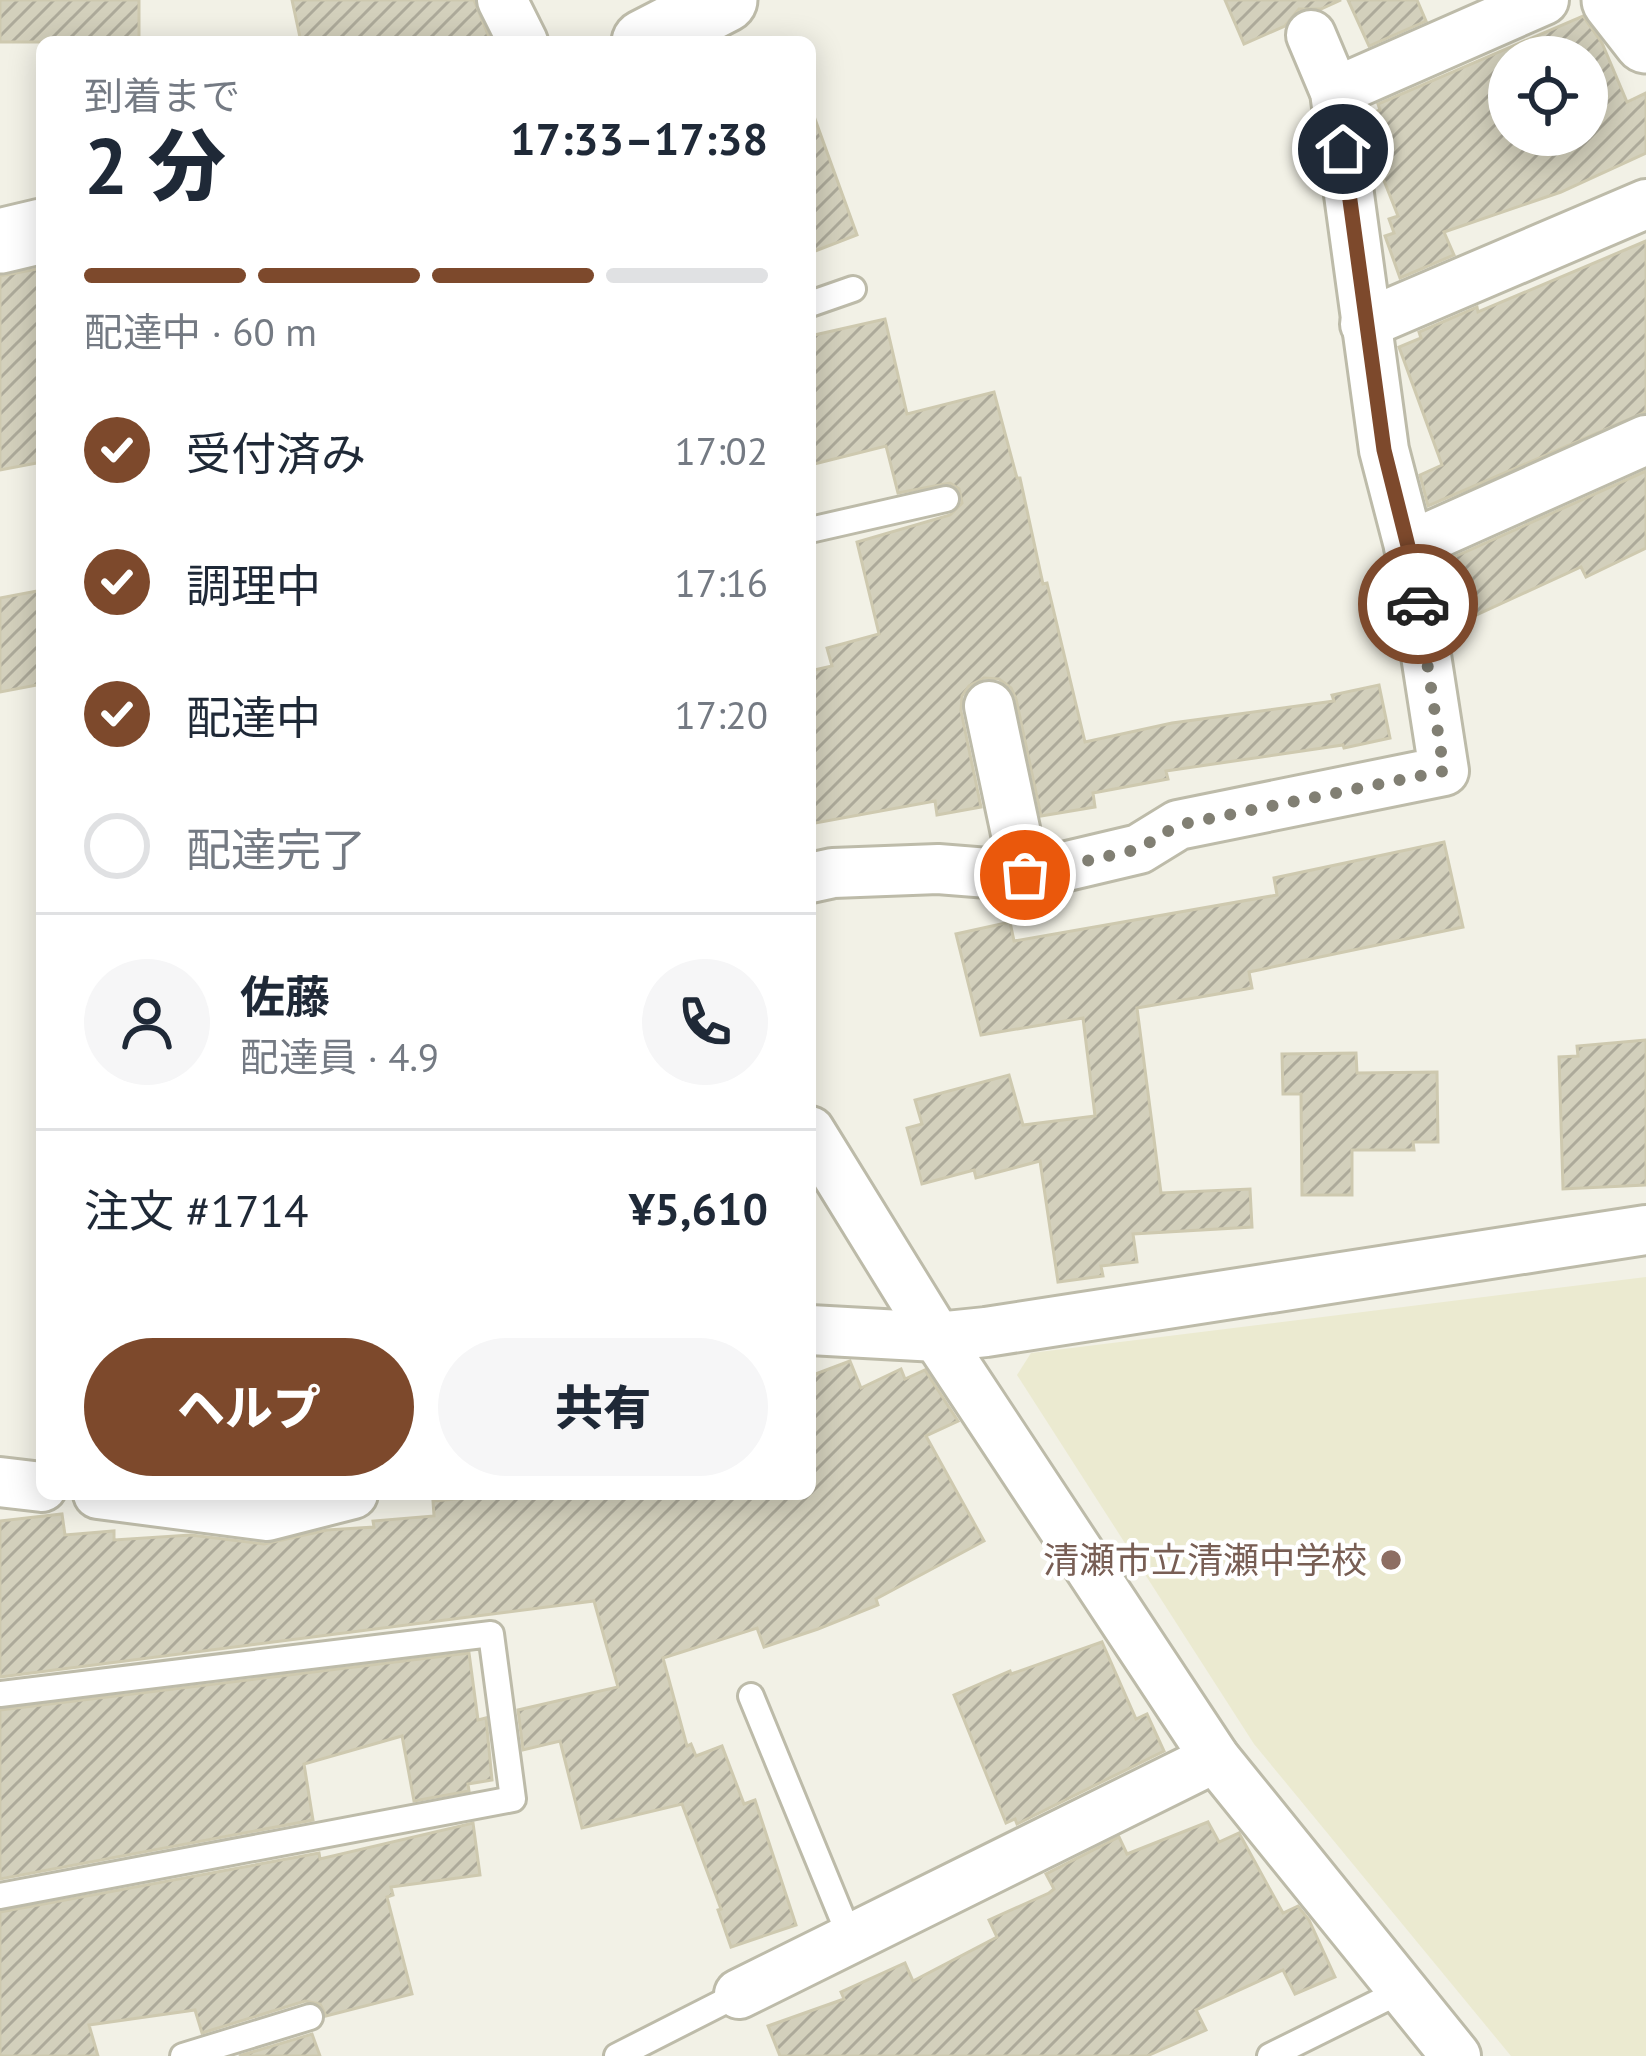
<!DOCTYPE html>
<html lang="ja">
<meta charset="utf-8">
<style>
:root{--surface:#fff;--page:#f6f6f7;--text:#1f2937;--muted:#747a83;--line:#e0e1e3;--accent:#7d492c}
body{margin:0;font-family:"PT Sans","Noto Sans JP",sans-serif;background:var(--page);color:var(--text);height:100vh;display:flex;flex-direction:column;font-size:45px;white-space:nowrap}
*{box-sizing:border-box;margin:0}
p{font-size:39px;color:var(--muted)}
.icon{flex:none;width:66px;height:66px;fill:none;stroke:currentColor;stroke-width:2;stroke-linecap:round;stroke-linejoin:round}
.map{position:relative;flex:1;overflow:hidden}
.panel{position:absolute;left:36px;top:36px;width:780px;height:1464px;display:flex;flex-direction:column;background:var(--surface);border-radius:18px;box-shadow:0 6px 30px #0003}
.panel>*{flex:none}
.buttons{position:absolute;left:1488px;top:36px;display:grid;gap:24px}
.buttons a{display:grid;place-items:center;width:120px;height:120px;border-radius:50%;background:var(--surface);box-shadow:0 6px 30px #0003;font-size:60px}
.pin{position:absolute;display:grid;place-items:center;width:102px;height:102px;color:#fff;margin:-51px;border:6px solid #fff;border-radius:50%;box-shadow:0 3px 12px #0007}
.courier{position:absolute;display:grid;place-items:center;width:120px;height:120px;margin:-60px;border:9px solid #7d492c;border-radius:50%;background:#fff;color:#222;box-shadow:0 3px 15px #0007}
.summary em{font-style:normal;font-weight:800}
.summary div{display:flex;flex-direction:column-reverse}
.summary{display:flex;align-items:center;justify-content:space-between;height:204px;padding:0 48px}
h1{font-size:78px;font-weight:800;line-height:90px}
.bar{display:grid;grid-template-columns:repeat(4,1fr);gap:18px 12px;align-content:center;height:144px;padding:0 48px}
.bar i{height:15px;border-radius:9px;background:var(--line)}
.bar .active{background:var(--accent)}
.bar p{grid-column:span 4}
.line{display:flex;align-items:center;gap:30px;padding:0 48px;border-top:3px solid var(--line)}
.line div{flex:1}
.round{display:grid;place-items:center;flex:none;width:126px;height:126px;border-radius:63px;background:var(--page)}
ol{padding:0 48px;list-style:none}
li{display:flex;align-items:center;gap:36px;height:132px}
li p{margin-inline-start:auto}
li .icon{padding:12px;border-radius:50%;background:var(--accent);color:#fff;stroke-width:4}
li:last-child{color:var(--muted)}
li i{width:66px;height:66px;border:6px solid var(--line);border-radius:50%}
.button{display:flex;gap:24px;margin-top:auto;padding:24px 48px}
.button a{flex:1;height:138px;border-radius:72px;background:var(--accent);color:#fff;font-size:48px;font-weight:800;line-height:138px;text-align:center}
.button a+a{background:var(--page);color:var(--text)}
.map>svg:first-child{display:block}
.education{fill:#ebead0}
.building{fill:url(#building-hatch);stroke:#cec9af;stroke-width:3;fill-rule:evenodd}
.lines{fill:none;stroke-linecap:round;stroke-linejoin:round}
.service-casing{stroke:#bdbba9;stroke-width:30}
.minor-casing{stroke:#bdbba9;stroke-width:54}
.tertiary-casing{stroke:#bdbba9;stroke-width:69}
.service{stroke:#fff;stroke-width:24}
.minor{stroke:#fff;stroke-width:48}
.tertiary{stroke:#fff;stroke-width:63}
.done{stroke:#817f73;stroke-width:12;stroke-dasharray:0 21.6}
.route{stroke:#7d492c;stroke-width:15}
.education-dot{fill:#8d6e63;stroke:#fff;stroke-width:4.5}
.labels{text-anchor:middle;stroke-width:9;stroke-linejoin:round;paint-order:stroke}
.education-label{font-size:36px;fill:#785e54;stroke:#fff;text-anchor:end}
</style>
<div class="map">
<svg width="1646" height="2056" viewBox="0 0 1646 2056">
<defs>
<pattern id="building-hatch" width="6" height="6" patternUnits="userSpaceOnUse" patternTransform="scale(3)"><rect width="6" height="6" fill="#d3d0bc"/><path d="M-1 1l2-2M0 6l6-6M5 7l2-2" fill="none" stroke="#adaa9a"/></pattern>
</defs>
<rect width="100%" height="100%" fill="#f2f1e6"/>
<polygon class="education" points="1646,1277 1646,2056 1511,2056 1254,1744 1017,1375 1031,1353"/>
<g class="building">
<rect x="0" y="0" width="139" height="42"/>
<polygon points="292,0 474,0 491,42 301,42"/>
<polygon points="1225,0 1341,0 1321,9 1299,9 1285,26 1244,44"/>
<polygon points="1348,0 1417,0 1426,21 1369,46"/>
<path d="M1583,16L1602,43L1627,102L1646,93V153L1561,192L1444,232L1454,255L1400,278L1385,236L1394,233L1389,219L1398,216L1371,148L1370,139L1376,137L1367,115L1380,110L1378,104ZM1509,57H1587V135H1509Z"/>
<polygon points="815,119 857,235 810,253 810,120"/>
<polygon points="1646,241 1646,412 1428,506 1420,475 1442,465 1399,347 1421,338 1419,332 1477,307 1478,312"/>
<polygon points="42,268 42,462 0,470 0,276"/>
<polygon points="885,319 907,414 994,392 1017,478 1020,478 1043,584 1047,583 1085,742 1172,723 1334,701 1332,695 1379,685 1390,738 1344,748 1343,745 1166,771 1168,779 1093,793 1095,807 1041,816 1016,699 1011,688 999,679 984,678 969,686 962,696 961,711 981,807 937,815 935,801 810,824 810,671 832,666 827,648 879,634 857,542 950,515 962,503 959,489 950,483 898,493 886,446 810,465 810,336"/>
<polygon points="1646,471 1646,548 1586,577 1581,567 1461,622 1443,579 1442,573 1447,571 1443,562"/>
<polygon points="42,590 42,684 0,692 0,598"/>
<polygon points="1444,842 1463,927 1249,972 1252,988 1137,1008 1161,1193 1250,1189 1252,1227 1133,1234 1137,1262 1101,1266 1103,1276 1058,1282 1040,1161 976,1178 974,1170 922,1184 907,1128 922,1124 915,1100 1009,1075 1023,1125 1095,1116 1083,1018 981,1035 956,934 1010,922 1014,941 1277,895 1274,878"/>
<polygon points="1646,1040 1646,1185 1563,1189 1559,1057 1578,1056 1577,1046"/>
<polygon points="1356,1053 1357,1073 1437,1072 1438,1142 1413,1142 1414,1150 1352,1150 1352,1195 1302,1195 1301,1094 1283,1094 1282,1054"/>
<polygon points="850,1361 861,1388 901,1369 905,1379 925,1370 958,1421 926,1436 984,1541 876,1599 878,1605 818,1629 764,1647 757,1628 663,1658 687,1746 691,1744 696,1756 722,1746 744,1804 755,1800 796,1925 731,1947 718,1910 721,1909 682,1804 582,1828 560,1741 523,1750 518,1710 618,1687 594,1601 0,1677 0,1521 62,1514 65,1535 114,1531 114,1540 191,1535 264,1544 327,1530 374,1527 373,1521 434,1516 433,1501 513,1494 810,1494 810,1376"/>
<polygon points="1102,1642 1136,1719 1147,1714 1164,1751 1017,1824 1015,1819 1006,1823 954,1695 1010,1671 1011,1674"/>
<polygon points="469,1653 478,1720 486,1718 492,1780 468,1784 469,1791 414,1801 402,1736 304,1764 313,1820 0,1879 0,1710"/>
<polygon points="1208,1822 1219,1842 1239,1833 1283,1913 1298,1906 1309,1920 1335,1977 1295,1994 1283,1970 1196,2010 1206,2030 1147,2056 780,2056 768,2026 844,1999 841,1992 905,1963 913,1981 997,1937 989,1920 1049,1893 1054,1889 1046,1874 1119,1837 1127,1854"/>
<polygon points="473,1823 480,1875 391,1887 393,1895 387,1897 412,1994 326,2016 320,2004 305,2001 202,2033 195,2010 89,2025 98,2056 0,2056 0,1912 319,1853 320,1859"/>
<polygon points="312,2034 320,2056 239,2056"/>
</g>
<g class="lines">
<defs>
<g id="service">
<polyline points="810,304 853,289"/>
<polyline points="810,530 946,499"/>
<polyline points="0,1694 491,1634 513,1799 0,1896"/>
<polyline points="751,1696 850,1937"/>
<polyline points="183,2056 310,2017"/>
<polyline points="617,2056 739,1994"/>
<polyline points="1270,2056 1401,1991"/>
</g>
<g id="minor">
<polyline points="502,0 523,42"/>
<polyline points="1335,92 1544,0"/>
<polyline points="1365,324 1646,204"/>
<polyline points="1409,546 1646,440"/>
<polyline points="989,706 1025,876"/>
<polyline points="810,878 833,873 938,869 1025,876 1139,849 1178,825 1444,771 1409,546 1384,450 1335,92 1311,35"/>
<polyline points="810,1131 937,1337 1215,1758 1456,2056"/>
<polyline points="810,1330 937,1337 986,1332 1646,1230"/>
<polyline points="0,1482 42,1487"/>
<polyline points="98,1494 267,1516 353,1494"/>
<polyline points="739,1994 1215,1758"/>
</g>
<g id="tertiary">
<polyline points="1614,0 1646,41"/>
<polyline points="644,42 725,0"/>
<polyline points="0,241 42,231"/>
</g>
</defs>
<use href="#service" class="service-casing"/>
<use href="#minor" class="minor-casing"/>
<use href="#tertiary" class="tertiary-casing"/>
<use href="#service" class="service"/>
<use href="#minor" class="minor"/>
<use href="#tertiary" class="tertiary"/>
</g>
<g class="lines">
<polyline class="done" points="1025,875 1139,849 1178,825 1444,771 1418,604"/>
<polyline class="route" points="1343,149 1384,450 1408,546 1418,604"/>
</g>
<circle class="education-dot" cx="1391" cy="1560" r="12"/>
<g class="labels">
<g class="education-label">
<text x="1367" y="1573">清瀬市立清瀬中学校</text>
</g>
</g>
</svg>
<div class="buttons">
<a><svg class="icon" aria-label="locate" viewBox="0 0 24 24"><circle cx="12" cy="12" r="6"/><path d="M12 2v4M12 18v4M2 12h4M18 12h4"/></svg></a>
</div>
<div class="pin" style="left:1025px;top:875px;background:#ea580c"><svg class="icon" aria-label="bag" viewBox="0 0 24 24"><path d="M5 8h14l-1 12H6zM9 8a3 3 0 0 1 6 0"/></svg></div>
<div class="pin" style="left:1343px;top:149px;background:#1f2937"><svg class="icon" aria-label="home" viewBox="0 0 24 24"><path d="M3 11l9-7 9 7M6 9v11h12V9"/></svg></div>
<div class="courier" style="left:1418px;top:604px"><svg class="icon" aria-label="car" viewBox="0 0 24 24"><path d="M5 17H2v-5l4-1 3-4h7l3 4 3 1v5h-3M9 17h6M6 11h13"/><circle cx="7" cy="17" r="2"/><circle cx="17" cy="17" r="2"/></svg></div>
<section class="panel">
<div class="summary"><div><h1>2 分</h1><p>到着まで</p></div><em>17:33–17:38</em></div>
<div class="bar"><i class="active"></i><i class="active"></i><i class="active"></i><i></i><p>配達中 · 60 m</p></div>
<ol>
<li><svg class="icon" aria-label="check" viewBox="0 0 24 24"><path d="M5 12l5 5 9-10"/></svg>受付済み<p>17:02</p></li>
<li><svg class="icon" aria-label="check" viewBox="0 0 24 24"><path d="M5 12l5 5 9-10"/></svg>調理中<p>17:16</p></li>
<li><svg class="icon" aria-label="check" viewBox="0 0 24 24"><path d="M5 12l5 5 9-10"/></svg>配達中<p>17:20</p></li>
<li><i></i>配達完了</li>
</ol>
<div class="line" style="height:216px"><a class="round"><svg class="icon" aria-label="person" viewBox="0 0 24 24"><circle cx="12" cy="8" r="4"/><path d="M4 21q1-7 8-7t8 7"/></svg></a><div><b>佐藤</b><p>配達員 · 4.9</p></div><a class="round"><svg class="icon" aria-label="phone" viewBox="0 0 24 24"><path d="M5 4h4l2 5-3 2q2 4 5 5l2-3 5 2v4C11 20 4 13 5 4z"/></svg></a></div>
<div class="line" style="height:156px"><div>注文 #1714</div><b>¥5,610</b></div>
<div class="button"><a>ヘルプ</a><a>共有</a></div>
</section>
</div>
